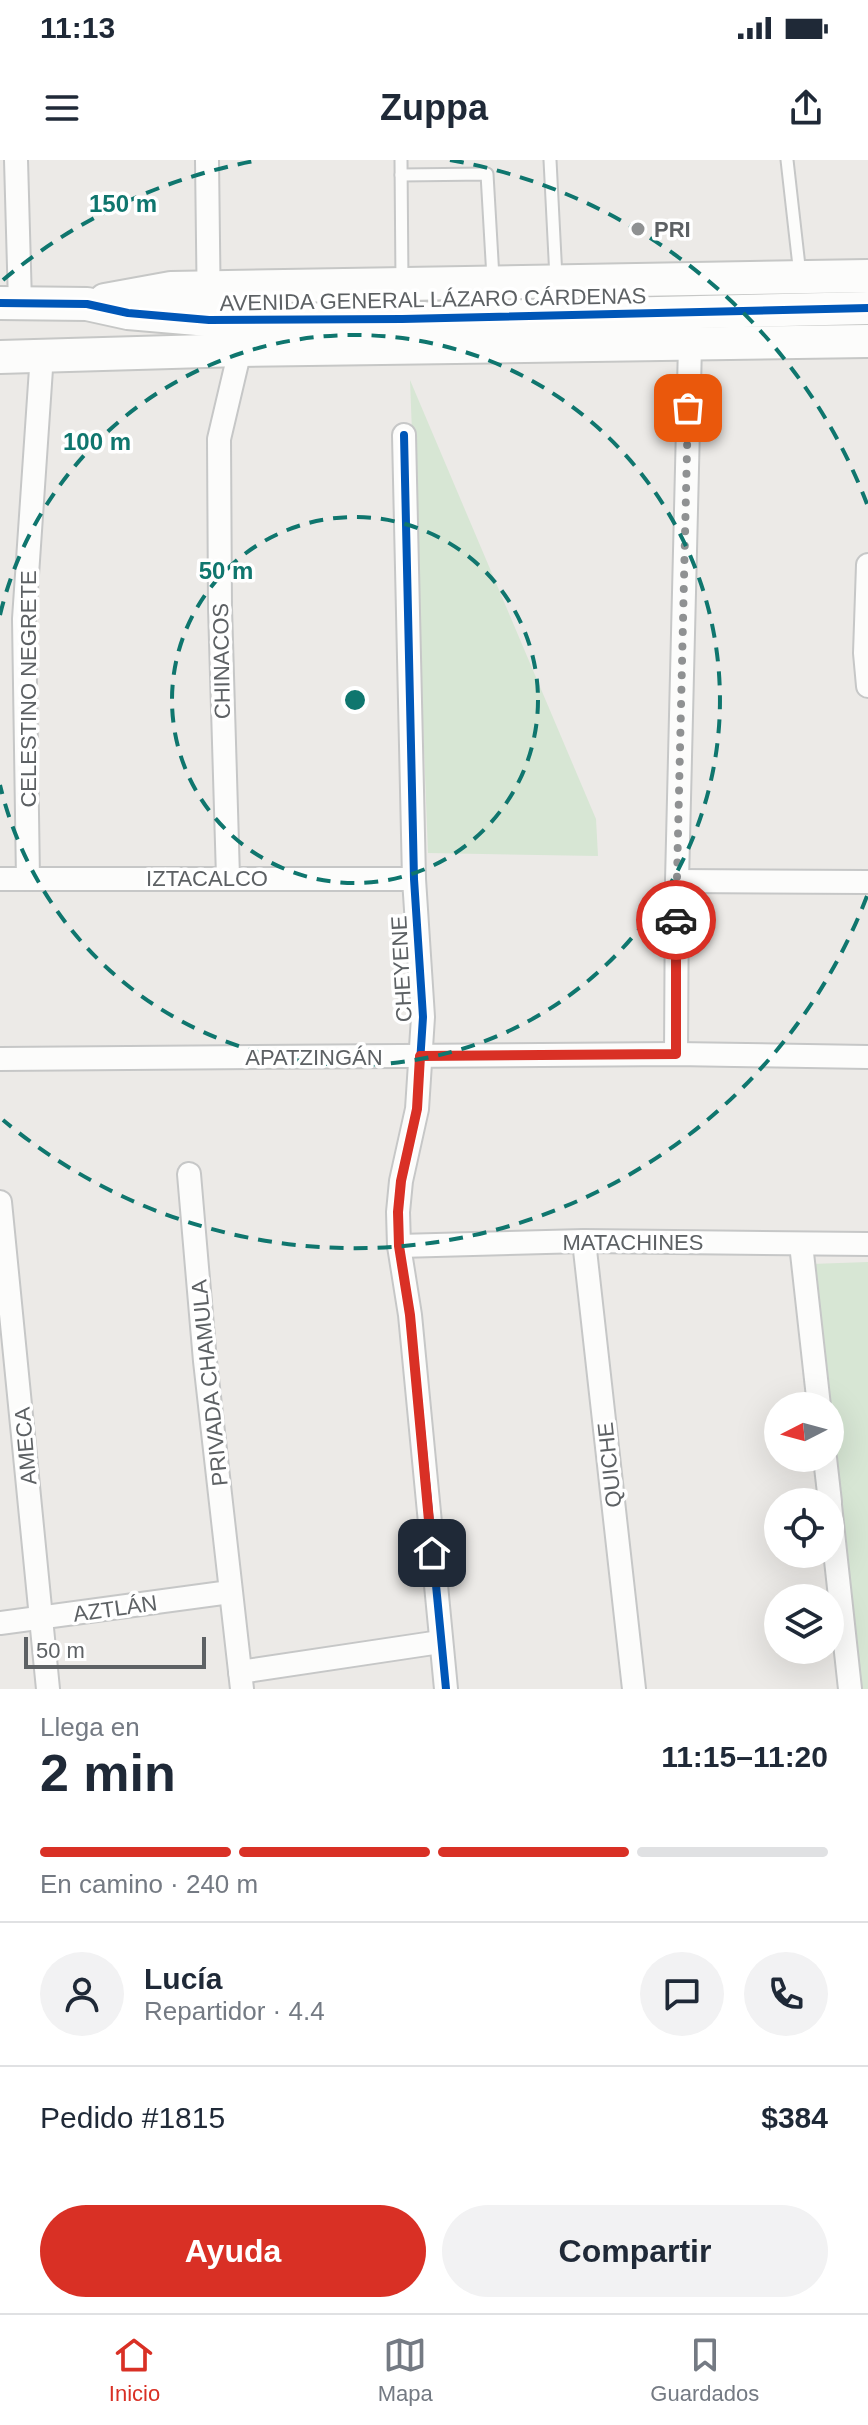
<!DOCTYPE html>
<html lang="es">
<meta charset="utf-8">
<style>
:root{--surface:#fff;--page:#f2f2f3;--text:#1f2937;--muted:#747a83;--line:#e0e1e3;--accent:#d93025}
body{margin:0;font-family:Helvetica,sans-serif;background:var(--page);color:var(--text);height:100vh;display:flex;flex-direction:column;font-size:30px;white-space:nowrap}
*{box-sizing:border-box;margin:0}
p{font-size:26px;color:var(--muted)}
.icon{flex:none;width:44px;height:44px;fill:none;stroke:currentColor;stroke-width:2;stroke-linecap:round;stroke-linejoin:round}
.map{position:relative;height:1529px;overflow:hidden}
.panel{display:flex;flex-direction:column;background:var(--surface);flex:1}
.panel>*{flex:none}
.needle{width:52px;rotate:264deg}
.controls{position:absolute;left:764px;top:1232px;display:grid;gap:16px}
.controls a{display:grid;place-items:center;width:80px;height:80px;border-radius:50%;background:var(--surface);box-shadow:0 8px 32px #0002;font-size:40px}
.scale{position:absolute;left:24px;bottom:20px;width:182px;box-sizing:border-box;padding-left:8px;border:4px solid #5d6164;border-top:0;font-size:22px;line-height:28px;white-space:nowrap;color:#5d6164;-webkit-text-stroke:6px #fff;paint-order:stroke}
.pin{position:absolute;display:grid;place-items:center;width:68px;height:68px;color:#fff;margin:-34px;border-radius:16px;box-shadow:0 4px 12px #0006}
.courier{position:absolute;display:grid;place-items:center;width:80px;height:80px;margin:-40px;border:6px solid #d93025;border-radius:50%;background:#fff;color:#222;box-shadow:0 2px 10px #0007}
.head em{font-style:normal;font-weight:600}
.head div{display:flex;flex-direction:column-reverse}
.head{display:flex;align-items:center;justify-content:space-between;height:136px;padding:0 40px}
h1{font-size:52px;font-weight:600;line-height:60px}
.bar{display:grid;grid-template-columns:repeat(4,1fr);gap:12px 8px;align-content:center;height:96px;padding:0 40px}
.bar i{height:10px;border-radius:6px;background:var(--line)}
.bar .current{background:var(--accent)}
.bar p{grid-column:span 4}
.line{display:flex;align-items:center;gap:20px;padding:0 40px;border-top:2px solid var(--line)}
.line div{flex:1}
.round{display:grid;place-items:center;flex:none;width:84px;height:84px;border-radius:42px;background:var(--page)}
.cta{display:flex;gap:16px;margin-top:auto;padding:16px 40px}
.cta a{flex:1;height:92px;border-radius:48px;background:var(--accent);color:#fff;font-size:32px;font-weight:600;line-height:92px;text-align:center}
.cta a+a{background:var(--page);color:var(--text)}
.status{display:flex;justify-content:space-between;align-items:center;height:56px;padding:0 40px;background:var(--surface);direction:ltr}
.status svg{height:22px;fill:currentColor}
header{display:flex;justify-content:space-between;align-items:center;height:104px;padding:0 40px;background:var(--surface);font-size:36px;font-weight:600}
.tab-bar{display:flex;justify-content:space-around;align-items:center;height:112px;border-top:2px solid var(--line);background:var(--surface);font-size:22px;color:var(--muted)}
.tab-bar a{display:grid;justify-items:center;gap:4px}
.tab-bar .current{color:var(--accent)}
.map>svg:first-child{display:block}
.green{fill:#d7e6d4}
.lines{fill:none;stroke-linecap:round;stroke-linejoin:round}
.lane-casing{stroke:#c6c7c7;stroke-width:15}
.street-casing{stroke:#c6c7c7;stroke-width:26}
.secondary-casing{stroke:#c6c7c6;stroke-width:36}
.lane{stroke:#fcfcfb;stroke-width:11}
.street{stroke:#fcfcfb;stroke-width:22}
.secondary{stroke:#fcfcfb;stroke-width:32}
.cycleway-casing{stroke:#fff;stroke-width:13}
.cycleway{stroke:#0057b8;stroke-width:8}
.done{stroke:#8f9192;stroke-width:8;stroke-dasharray:0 14.4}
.route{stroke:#d93025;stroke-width:10}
.ring{fill:none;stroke:#0f766e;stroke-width:4;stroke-dasharray:14 10}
.poi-dot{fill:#8f9192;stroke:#fff;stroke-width:3}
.labels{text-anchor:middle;stroke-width:7;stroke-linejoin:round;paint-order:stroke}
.poi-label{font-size:22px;font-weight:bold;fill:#5d6164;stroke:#fff;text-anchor:start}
.street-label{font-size:22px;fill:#5d6164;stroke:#fff}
.centre{fill:#0f766e;stroke:#fff;stroke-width:4}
.ring-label{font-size:24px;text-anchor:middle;font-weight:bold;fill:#0f766e;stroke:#fff;stroke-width:7;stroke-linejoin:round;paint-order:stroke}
</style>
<div class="status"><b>11:13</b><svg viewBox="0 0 49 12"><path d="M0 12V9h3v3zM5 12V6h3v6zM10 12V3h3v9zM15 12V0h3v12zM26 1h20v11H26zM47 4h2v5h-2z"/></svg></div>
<header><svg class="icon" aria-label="menu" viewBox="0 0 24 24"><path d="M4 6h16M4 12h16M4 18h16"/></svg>Zuppa<svg class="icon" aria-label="share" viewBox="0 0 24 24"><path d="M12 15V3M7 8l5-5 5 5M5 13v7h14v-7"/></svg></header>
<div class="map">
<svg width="868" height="1529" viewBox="0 0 868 1529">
<rect width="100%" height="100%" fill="#eceae7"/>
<g class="green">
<polygon points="410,220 596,659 598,696 428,693"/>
<polygon points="868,1102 868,1529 861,1529 811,1104"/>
</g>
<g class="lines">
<defs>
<g id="lane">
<polyline points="401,0 402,123"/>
<polyline points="550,0 556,118"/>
<polyline points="787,0 800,115"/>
<polyline points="401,15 487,14 493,118"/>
</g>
<g id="street">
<polyline points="16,0 20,143"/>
<polyline points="207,0 209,160"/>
<polyline points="404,275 414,719 423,857 417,949 401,1021 398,1052 399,1086 410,1155 446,1529"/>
<polyline points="868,405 865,493 868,526"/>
<polyline points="228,717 220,448 219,279 240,190"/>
<polyline points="0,719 414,719"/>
<polyline points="28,719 24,459 42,194"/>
<polyline points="677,721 868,722"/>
<polyline points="676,894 677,721 690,185"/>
<polyline points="0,899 676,894 868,897"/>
<polyline points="189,1014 205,1201 242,1529"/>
<polyline points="0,1042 48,1529"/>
<polyline points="584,1081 634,1529"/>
<polyline points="801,1084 819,1246"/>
<polyline points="399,1086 584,1081 868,1084"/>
<polyline points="825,1298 830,1342"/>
<polyline points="830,1345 850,1529"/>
<polyline points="0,1463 230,1432"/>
<polyline points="240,1512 440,1482"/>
</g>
<g id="secondary">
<polyline points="105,140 171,128 868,116"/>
<polyline points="0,143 87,144 128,153 209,160 402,159 868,148"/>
<polyline points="0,197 240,190 868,181"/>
</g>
</defs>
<use href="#lane" class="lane-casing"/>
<use href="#street" class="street-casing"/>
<use href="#secondary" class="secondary-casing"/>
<use href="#lane" class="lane"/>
<use href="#street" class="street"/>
<use href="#secondary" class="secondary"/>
<defs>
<g id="cycleway">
<polyline points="0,143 87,144 128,153 209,160 402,159 868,148"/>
<polyline points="404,275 414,719 423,857 417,949 401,1021 398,1052 399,1086 410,1155 446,1529"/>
</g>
</defs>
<use href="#cycleway" class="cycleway-casing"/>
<use href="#cycleway" class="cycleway"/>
</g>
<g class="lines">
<polyline class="done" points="676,760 688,248"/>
<polyline class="route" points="432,1393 410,1155 399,1086 398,1052 401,1021 417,949 420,896 676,894 676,760"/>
</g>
<g class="ring">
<circle cx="355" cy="540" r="183"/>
<path d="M0 455A365 365 0 1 1 0 625"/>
<path d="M867 736A548 548 0 0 1 3 960M3 120A548 548 0 0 1 260 0M450 0A548 548 0 0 1 867 344"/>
</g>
<circle class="poi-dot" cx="638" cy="69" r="8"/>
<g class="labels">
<g class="poi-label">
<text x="654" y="77">PRI</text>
</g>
<g class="street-label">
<text transform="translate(433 139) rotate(-1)" y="8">AVENIDA GENERAL LÁZARO CÁRDENAS</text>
<text transform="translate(221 501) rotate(-91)" y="8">CHINACOS</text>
<text transform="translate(28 529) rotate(-90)" y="8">CELESTINO NEGRETE</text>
<text x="207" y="726">IZTACALCO</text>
<text transform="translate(401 809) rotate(-93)" y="8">CHEYENE</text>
<text x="314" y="905">APATZINGÁN</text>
<text x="633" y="1090">MATACHINES</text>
<text transform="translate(209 1223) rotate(-96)" y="8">PRIVADA CHAMULA</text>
<text transform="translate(25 1286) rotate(-95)" y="8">AMECA</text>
<text transform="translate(609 1305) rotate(-96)" y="8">QUICHE</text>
<text transform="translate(115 1448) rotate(-8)" y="8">AZTLÁN</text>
</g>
</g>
<circle cx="355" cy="540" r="12" class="centre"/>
<g class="ring-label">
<text x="123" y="52">150 m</text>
<text x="97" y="290">100 m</text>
<text x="226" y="419">50 m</text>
</g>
</svg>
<div class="controls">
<a><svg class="needle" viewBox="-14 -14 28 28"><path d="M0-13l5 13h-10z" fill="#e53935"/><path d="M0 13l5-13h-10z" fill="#747a83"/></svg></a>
<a><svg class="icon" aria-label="locate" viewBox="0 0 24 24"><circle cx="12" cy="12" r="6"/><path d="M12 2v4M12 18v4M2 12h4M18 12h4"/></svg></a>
<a><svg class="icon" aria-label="layers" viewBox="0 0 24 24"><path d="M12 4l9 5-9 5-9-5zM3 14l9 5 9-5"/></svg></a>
</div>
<div class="scale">50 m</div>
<div class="pin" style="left:688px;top:248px;background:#ea580c"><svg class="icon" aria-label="bag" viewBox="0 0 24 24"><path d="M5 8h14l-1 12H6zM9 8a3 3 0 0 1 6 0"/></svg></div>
<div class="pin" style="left:432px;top:1393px;background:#1f2937"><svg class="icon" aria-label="home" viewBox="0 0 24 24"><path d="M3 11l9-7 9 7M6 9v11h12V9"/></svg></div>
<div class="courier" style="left:676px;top:760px"><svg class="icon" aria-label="car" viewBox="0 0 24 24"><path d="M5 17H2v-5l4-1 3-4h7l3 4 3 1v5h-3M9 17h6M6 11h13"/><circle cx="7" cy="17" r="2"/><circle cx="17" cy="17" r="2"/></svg></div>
</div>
<section class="panel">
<div class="head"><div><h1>2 min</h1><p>Llega en</p></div><em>11:15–11:20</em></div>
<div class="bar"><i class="current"></i><i class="current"></i><i class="current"></i><i></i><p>En camino · 240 m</p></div>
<div class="line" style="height:144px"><a class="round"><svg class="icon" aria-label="person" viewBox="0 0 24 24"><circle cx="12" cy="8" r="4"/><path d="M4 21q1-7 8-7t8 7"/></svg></a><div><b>Lucía</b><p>Repartidor · 4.4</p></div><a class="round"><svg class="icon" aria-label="chat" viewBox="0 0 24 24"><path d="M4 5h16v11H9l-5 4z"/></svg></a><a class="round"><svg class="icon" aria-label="phone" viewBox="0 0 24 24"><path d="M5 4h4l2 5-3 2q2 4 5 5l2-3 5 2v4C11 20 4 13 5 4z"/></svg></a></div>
<div class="line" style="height:104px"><div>Pedido #1815</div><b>$384</b></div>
<div class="cta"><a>Ayuda</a><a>Compartir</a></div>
</section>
<nav class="tab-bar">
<a class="current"><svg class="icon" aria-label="home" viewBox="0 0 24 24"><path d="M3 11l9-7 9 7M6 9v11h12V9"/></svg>Inicio</a>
<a><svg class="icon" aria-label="map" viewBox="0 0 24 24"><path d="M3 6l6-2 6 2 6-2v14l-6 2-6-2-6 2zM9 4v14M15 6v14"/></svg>Mapa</a>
<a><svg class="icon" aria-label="saved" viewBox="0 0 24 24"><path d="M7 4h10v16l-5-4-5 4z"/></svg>Guardados</a>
</nav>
